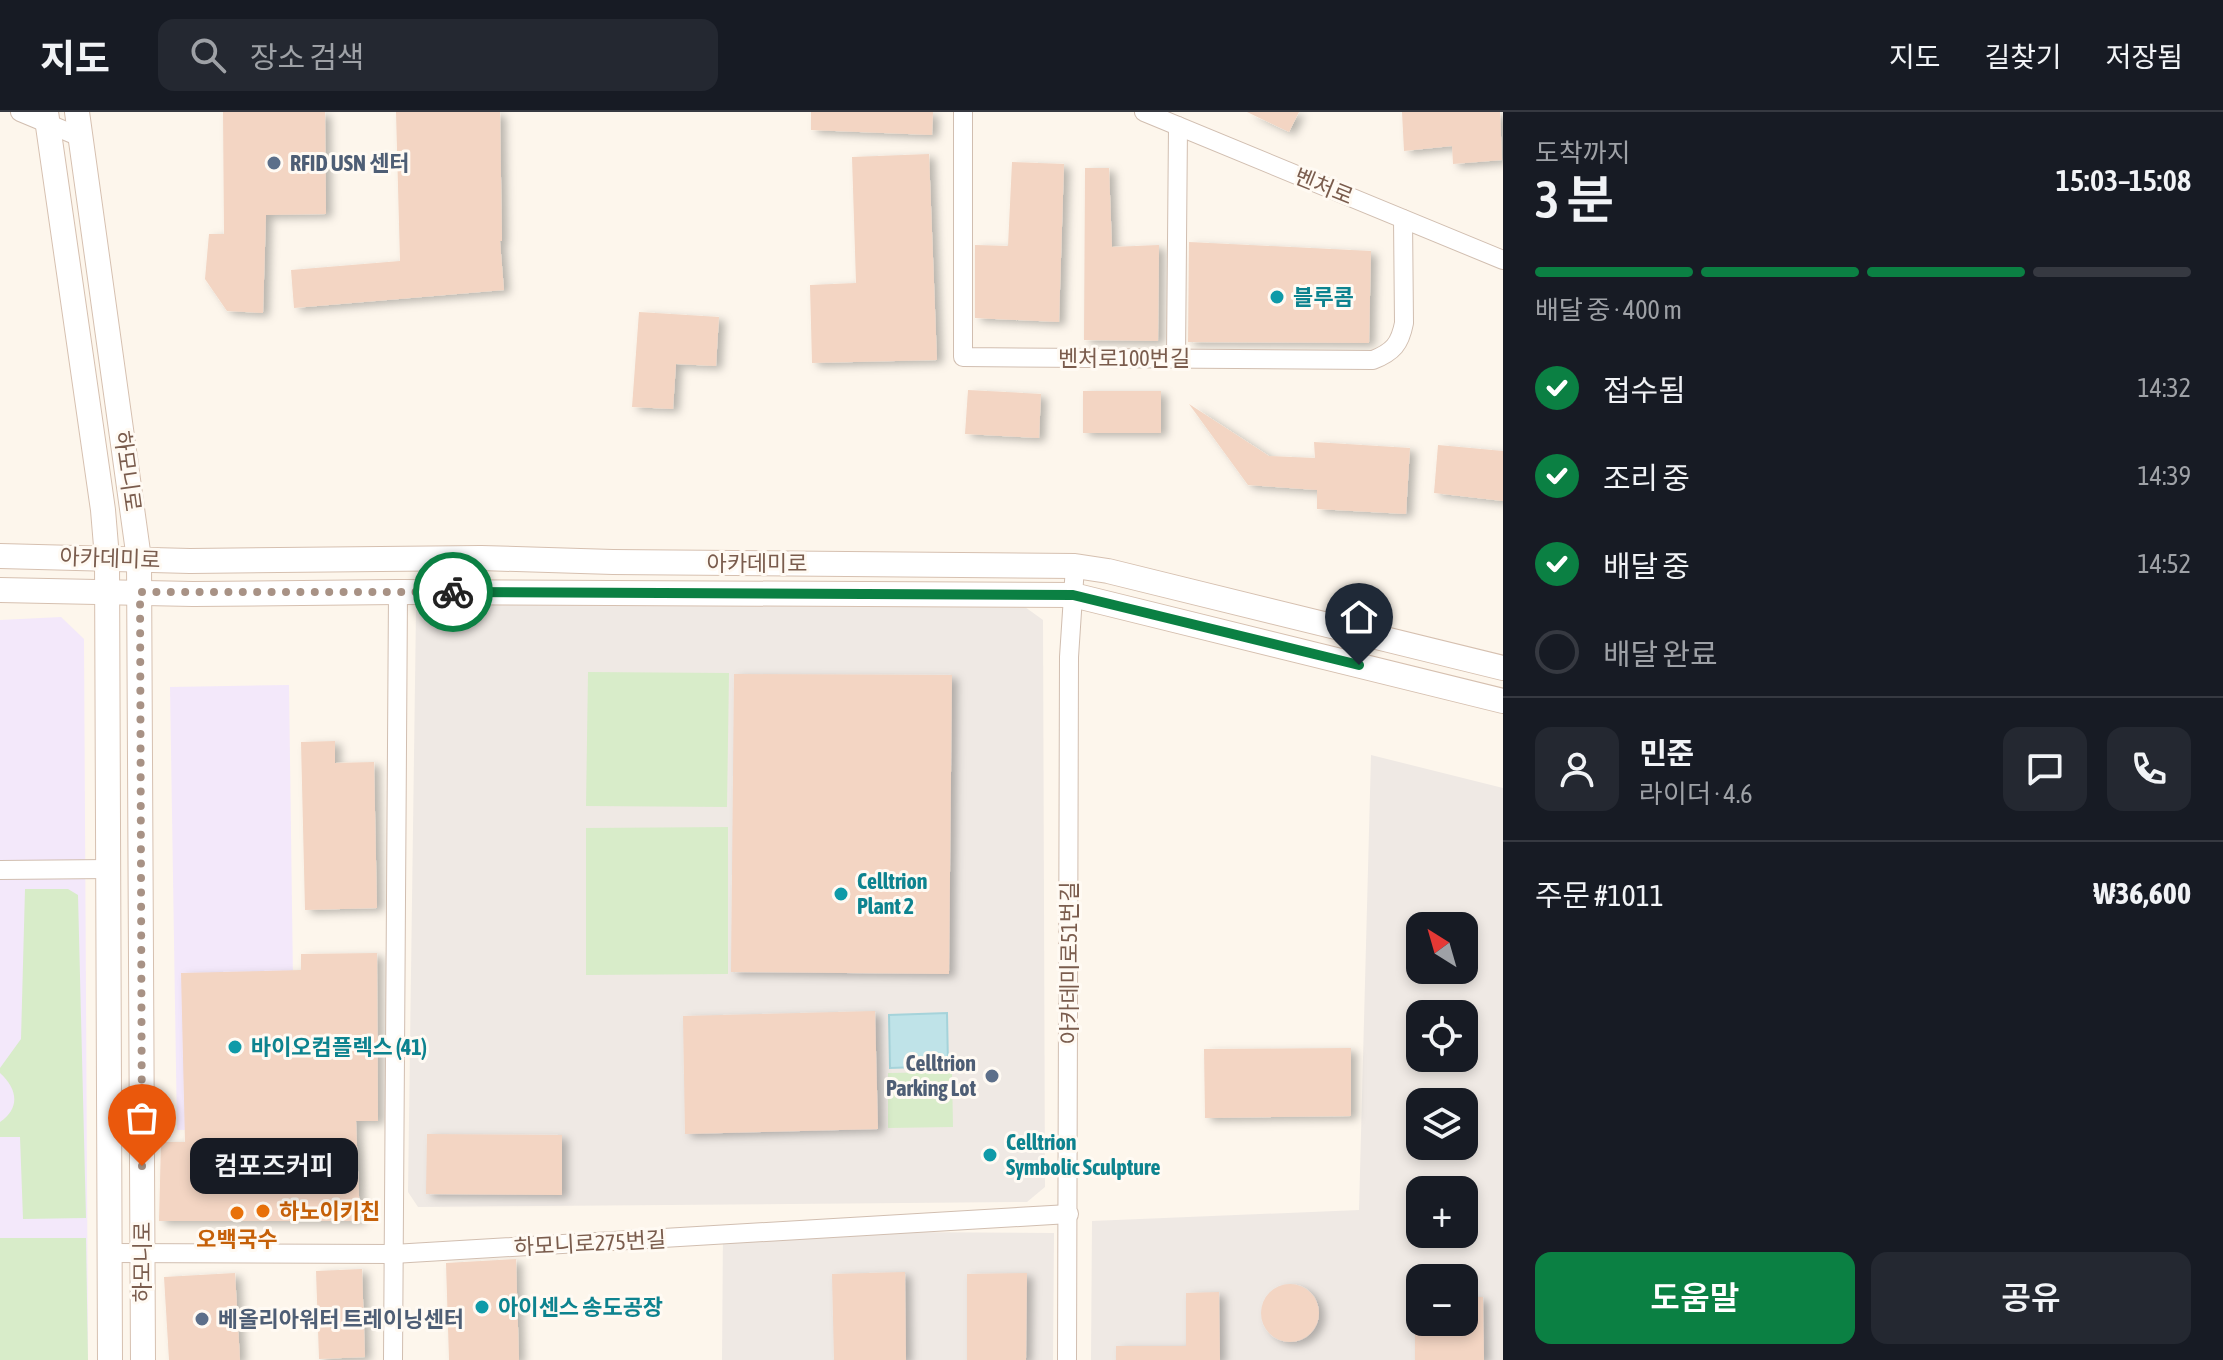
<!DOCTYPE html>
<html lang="ko">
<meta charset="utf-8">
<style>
:root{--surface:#171b24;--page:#242831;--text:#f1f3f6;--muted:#9ea1a6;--line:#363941;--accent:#0b8043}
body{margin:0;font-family:"Asap Condensed","Noto Sans KR",sans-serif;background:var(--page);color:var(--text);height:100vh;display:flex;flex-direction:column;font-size:30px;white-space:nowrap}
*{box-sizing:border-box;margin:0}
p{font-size:26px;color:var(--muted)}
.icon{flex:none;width:44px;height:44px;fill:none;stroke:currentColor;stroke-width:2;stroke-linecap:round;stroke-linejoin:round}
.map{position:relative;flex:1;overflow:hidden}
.panel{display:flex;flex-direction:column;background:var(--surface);width:720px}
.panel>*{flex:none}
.needle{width:52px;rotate:323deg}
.fabs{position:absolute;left:1406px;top:800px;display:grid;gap:16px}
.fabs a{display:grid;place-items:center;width:72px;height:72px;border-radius:16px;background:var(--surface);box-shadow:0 4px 12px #0003;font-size:40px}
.pin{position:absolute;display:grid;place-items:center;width:68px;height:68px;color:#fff;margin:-82px -34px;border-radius:50% 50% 50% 0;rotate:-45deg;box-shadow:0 0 8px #0007}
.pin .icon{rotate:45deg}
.courier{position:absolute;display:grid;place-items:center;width:80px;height:80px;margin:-40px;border:6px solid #0b8043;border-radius:50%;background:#fff;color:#222;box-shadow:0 2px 10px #0007}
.bubble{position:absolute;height:56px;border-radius:16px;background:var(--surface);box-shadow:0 4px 12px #0003;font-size:26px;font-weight:600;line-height:56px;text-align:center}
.headline em{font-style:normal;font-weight:600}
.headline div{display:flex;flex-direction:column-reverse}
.headline{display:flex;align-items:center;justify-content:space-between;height:136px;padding:0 32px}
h1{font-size:52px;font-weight:600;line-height:60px}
.bar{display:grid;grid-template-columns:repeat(4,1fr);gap:12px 8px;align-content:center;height:96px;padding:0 32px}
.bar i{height:10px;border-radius:6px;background:var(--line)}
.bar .current{background:var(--accent)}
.bar p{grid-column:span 4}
.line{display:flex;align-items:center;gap:20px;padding:0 32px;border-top:2px solid var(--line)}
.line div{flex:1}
.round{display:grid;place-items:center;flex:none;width:84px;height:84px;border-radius:16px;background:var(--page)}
ol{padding:0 32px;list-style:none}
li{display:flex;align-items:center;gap:24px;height:88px}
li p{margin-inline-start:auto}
li .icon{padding:8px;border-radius:50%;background:var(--accent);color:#fff;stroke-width:4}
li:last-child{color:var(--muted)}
li i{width:44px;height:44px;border:4px solid var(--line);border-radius:50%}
.cta{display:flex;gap:16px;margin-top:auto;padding:16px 32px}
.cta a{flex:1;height:92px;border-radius:16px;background:var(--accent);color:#fff;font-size:32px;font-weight:600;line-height:92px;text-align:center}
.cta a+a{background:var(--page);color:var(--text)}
header{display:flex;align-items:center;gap:48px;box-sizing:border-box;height:112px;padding:0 40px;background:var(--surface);border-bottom:2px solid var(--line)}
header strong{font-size:38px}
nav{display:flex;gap:44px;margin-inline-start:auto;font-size:28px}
.search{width:560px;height:72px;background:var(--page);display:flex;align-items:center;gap:20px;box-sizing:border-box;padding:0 28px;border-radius:16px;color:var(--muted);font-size:30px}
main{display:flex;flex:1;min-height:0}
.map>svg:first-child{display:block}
.industrial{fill:#efe9e4;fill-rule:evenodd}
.education{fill:#f3e8fa}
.green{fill:#d8ecc9}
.water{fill:#bfe3e8;stroke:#a5d3da;stroke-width:2}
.building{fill:#f3d5c3;filter:url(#shadow)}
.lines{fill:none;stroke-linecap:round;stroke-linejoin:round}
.street-casing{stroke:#d1beb0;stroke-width:20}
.secondary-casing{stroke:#d6c0b0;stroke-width:26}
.street{stroke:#fff;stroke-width:18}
.secondary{stroke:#fff;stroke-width:24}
.done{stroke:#a89285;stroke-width:8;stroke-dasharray:0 14.4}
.route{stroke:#0b8043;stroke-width:10}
.service-dot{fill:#5c6f8a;stroke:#fffaf3;stroke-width:3}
.culture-dot{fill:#0f9aa8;stroke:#fffaf3;stroke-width:3}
.food-dot{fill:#e8710a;stroke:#fffaf3;stroke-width:3}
.labels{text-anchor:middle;stroke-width:6;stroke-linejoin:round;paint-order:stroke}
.service-label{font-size:22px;font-weight:bold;fill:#4e5e75;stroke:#fffaf3;text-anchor:start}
.street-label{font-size:22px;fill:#7a5c4d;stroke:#fffaf3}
.culture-label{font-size:22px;font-weight:bold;fill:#0d838f;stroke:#fffaf3;text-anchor:start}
.food-label{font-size:22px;font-weight:bold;fill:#c56008;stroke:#fffaf3;text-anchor:start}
</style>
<header>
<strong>지도</strong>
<div class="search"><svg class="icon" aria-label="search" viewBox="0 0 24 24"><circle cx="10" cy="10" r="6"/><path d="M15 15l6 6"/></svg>장소 검색</div>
<nav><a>지도</a><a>길찾기</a><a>저장됨</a></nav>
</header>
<main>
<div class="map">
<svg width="1503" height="1248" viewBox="0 0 1503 1248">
<defs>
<filter id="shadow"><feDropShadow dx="6" dy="3.5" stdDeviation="4" flood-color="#0004"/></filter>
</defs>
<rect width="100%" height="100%" fill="#fdf6ec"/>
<g class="industrial">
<polygon points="445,484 1014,487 1043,508 1045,1075 1027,1090 418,1095 408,1080 416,498"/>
<path d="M1371,643L1503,676V1248H1091L1092,1109L1359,1098ZM1420,814H1464V858H1420ZM1420,902H1464V946H1420ZM1420,990H1464V1034H1420ZM1420,1078H1464V1122H1420ZM1420,1166H1464V1210H1420Z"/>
<polygon points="723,1119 1054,1121 1053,1248 722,1248"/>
</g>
<g class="education">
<polygon points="61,505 84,527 88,1248 0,1248 0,508"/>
<polygon points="289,573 295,1016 177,1018 170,575"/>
</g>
<g class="green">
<polygon points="588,560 729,561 727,695 586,694"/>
<polygon points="728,715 728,862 586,863 586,716"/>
<path d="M25,777H68L78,783L86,1106L23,1107L20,1025H0V1010C21,996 17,976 0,961V956L21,927Z"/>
<polygon points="952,960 953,1015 888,1016 888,961"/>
<polygon points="0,1126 86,1126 88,1248 0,1248"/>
</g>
<polygon class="water" points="947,901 948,954 890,956 889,903"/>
<g class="building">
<polygon points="223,0 325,0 326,102 266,103 263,201 227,199 205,167 209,122 224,122"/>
<polygon points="396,0 500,0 502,129 500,129 504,178 294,196 291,158 400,149"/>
<polygon points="811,0 933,0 932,23 811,18"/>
<polygon points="1247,0 1299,0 1289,20"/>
<polygon points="1402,0 1500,0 1502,48 1453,52 1452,34 1404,39"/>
<polygon points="929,42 937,248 812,251 810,173 856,171 852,45"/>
<polygon points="1012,50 1064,52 1059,210 975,206 975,133 1008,134"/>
<polygon points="1085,56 1109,56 1112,135 1159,133 1158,229 1084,228"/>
<polygon points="1189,130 1371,139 1369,231 1188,230"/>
<polygon points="639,200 719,205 716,254 676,252 673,297 632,295"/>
<polygon points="968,278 1041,282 1039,326 965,322"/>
<rect x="1083" y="279" width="78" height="42"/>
<polygon points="1189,292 1269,344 1315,346 1314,330 1410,336 1406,402 1317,397 1317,378 1248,373"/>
<polygon points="1438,333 1503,339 1503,389 1434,381"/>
<polygon points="734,562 952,563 949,862 731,860"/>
<polygon points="335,629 335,651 374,650 377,796 305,798 301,630"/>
<polygon points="377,841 378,1009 356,1009 360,1109 159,1109 161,1030 185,1030 181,861 301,858 301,842"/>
<polygon points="875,899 878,1017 685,1022 683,904"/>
<polygon points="1351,936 1351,1004 1205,1006 1204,937"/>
<polygon points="427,1022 562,1023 562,1083 426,1082"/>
<polygon points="516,1147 519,1248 449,1248 446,1151"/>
<polygon points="362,1157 365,1245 319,1247 316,1159"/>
<polygon points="905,1160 906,1248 834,1248 832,1162"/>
<polygon points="235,1161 240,1248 169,1248 164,1165"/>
<polygon points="1027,1161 1026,1248 967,1248 967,1162"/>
<circle cx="1290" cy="1201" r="29"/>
<polygon points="1219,1180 1220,1248 1116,1248 1116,1234 1186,1234 1186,1181"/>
<polygon points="1464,1185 1483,1185 1484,1248 1415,1248 1415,1210 1464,1210"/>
</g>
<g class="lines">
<defs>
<g id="street">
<polyline points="20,0 80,25"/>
<path d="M963,0V245L1373,248C1393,240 1400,232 1404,211L1403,107"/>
<polyline points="1144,0 1503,148"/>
<polyline points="1176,246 1178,14"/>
<polyline points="0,758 109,757"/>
<polyline points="110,1141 393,1142 1069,1102"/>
<polyline points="393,1248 398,480"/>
<polyline points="1067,1248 1069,545 1075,454"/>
</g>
<g id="secondary">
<polyline points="46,0 103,398 107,446 110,1248"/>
<polyline points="77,0 139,447 143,1248"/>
<polyline points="0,444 190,449 481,446 613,450 1075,454 1108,459 1503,556"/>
<polyline points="0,478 193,482 398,480 1073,483 1503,589"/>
</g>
</defs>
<use href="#street" class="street-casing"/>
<use href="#secondary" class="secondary-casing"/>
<use href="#street" class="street"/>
<use href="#secondary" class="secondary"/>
</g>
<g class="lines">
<polyline class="done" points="142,1054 140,480 453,480"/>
<polyline class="route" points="453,480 1073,483 1359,553"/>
</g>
<g class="service-dot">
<circle cx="274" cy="51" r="8"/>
<circle cx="992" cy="964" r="8"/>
<circle cx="202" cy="1207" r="8"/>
</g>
<g class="culture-dot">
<circle cx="1277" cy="185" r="8"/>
<circle cx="841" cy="782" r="8"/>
<circle cx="235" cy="935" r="8"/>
<circle cx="990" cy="1043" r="8"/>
<circle cx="482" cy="1195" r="8"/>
</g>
<g class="food-dot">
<circle cx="263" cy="1099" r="8"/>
<circle cx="237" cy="1101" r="8"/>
</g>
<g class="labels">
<g class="service-label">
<text x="290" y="59">RFID USN 센터</text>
<text x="976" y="959" text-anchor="end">Celltrion<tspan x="976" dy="25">Parking Lot</tspan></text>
<text x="218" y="1215">베올리아워터 트레이닝센터</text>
</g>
<g class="street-label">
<text transform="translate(1324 74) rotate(22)" y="8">벤처로</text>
<text x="1124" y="254">벤처로100번길</text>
<text transform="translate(128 359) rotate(82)" y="8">하모니로</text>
<text transform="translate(110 446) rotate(2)" y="8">아카데미로</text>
<text x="757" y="459">아카데미로</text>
<text transform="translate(1069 851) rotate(-90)" y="8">아카데미로51번길</text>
<text transform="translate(590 1131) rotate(-3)" y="8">하모니로275번길</text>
<text transform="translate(142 1150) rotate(-90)" y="8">하모니로</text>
</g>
<g class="culture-label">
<text x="1293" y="193">블루콤</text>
<text x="857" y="777">Celltrion<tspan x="857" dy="25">Plant 2</tspan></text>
<text x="251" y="943">바이오컴플렉스 (41)</text>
<text x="1006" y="1038">Celltrion<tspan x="1006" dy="25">Symbolic Sculpture</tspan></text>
<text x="498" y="1203">아이센스 송도공장</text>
</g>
<g class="food-label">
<text x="279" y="1107">하노이키친</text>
<text x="237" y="1135" text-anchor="middle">오백국수</text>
</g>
</g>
</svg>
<div class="fabs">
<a><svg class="needle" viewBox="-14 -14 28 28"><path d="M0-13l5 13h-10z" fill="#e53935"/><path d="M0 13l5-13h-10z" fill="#9ea1a6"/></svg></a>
<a><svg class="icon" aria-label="locate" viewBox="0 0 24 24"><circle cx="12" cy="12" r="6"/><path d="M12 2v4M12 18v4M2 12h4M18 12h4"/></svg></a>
<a><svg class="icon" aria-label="layers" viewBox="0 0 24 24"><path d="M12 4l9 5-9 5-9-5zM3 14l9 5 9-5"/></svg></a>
<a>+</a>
<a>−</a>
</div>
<div class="pin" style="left:142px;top:1054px;background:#ea580c"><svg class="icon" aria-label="bag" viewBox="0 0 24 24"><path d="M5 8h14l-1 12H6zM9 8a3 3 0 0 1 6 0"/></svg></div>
<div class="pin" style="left:1359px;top:553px;background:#1f2937"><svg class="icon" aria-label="home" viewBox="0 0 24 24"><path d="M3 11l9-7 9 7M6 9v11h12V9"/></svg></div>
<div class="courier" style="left:453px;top:480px"><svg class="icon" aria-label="bike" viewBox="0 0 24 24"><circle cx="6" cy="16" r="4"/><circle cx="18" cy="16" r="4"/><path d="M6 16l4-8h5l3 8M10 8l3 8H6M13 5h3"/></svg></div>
<div class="bubble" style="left:190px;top:1026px;width:168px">컴포즈커피</div>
</div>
<section class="panel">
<div class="headline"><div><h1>3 분</h1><p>도착까지</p></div><em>15:03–15:08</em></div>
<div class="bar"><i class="current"></i><i class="current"></i><i class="current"></i><i></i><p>배달 중 · 400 m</p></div>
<ol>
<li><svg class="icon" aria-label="check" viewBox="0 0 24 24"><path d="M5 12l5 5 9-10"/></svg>접수됨<p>14:32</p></li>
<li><svg class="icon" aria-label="check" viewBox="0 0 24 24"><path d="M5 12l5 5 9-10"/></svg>조리 중<p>14:39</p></li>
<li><svg class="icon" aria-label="check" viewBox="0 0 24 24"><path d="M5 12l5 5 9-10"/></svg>배달 중<p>14:52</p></li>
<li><i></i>배달 완료</li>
</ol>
<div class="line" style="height:144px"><a class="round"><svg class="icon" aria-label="person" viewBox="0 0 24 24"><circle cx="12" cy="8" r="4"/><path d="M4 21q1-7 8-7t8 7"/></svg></a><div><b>민준</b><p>라이더 · 4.6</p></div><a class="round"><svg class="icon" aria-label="chat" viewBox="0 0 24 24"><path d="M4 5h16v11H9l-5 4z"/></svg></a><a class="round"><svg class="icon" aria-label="phone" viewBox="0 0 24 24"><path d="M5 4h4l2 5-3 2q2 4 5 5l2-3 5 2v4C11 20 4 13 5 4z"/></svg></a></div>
<div class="line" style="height:104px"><div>주문 #1011</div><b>₩36,600</b></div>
<div class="cta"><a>도움말</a><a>공유</a></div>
</section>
</main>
